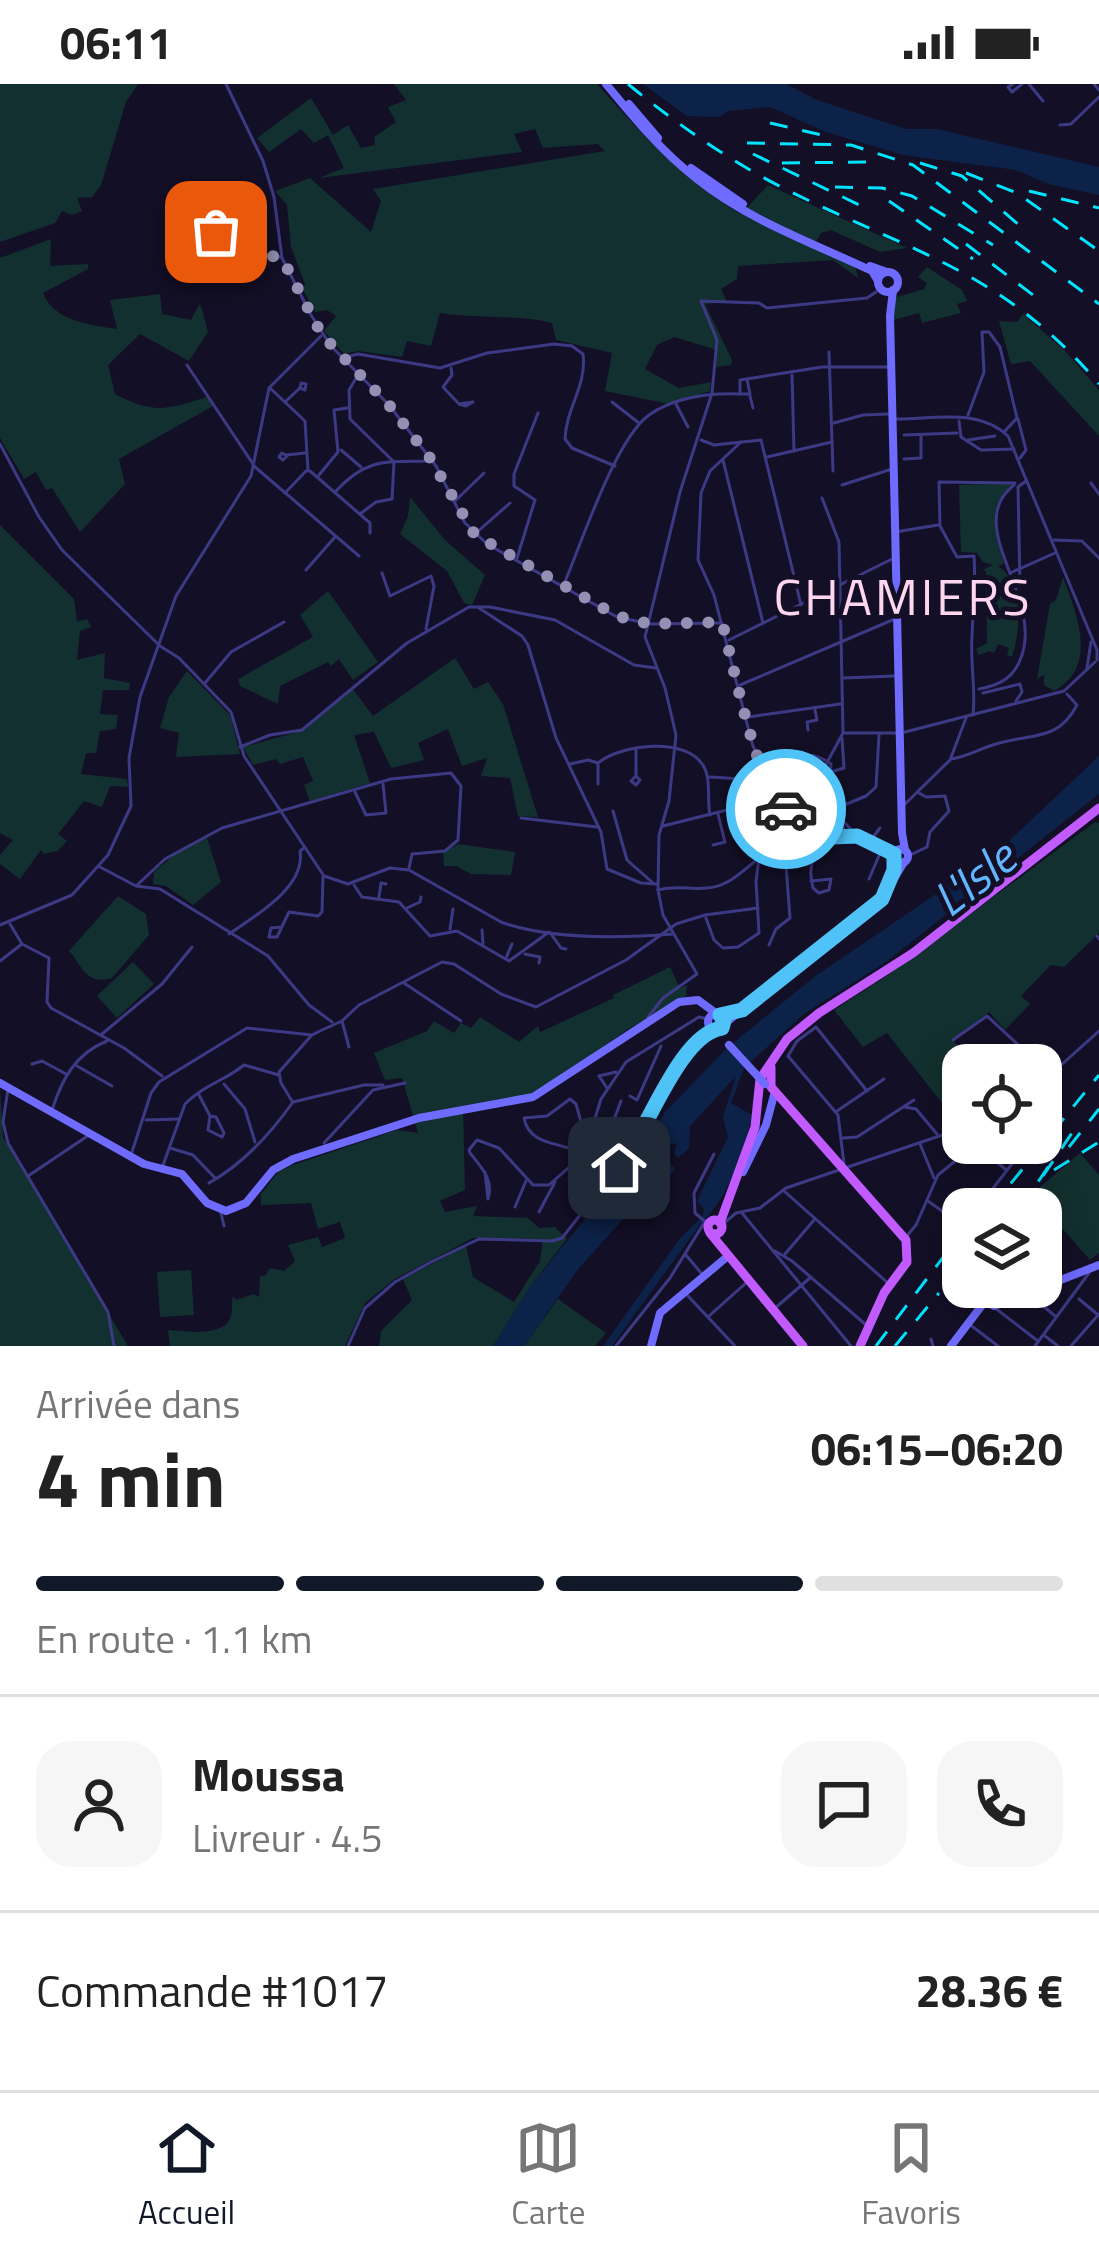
<!DOCTYPE html>
<html lang="fr">
<meta charset="utf-8">
<style>
:root{--surface:#fff;--page:#f6f6f6;--text:#222;--muted:#767676;--line:#e0e0e0;--accent:#111827}
body{margin:0;font-family:"Titillium Web",sans-serif;background:var(--page);color:var(--text);height:100vh;display:flex;flex-direction:column;font-size:45px;white-space:nowrap}
*{box-sizing:border-box;margin:0}
p{font-size:39px;color:var(--muted)}
.icon{flex:none;width:66px;height:66px;fill:none;stroke:currentColor;stroke-width:2;stroke-linecap:round;stroke-linejoin:round}
.map{position:relative;height:1262px;overflow:hidden}
.details{display:flex;flex-direction:column;background:var(--surface);flex:1}
.details>*{flex:none}
.tools{position:absolute;left:942px;top:960px;display:grid;gap:24px}
.tools a{display:grid;place-items:center;width:120px;height:120px;border-radius:24px;background:var(--surface);box-shadow:0 6px 30px #0003;font-size:60px}
.pin{position:absolute;display:grid;place-items:center;width:102px;height:102px;color:#fff;margin:-51px;border-radius:24px;box-shadow:0 6px 18px #0006}
.courier{position:absolute;display:grid;place-items:center;width:120px;height:120px;margin:-60px;border:9px solid #4fc3f7;border-radius:50%;background:#fff;color:#222;box-shadow:0 3px 15px #0007}
.head em{font-style:normal;font-weight:700}
.head div{display:flex;flex-direction:column-reverse}
.head{display:flex;align-items:center;justify-content:space-between;height:204px;padding:0 36px}
h1{font-size:78px;font-weight:700;line-height:90px}
.bar{display:grid;grid-template-columns:repeat(4,1fr);gap:18px 12px;align-content:center;height:144px;padding:0 36px}
.bar i{height:15px;border-radius:9px;background:var(--line)}
.bar .selected{background:var(--accent)}
.bar p{grid-column:span 4}
.line{display:flex;align-items:center;gap:30px;padding:0 36px;border-top:3px solid var(--line)}
.line div{flex:1}
.round{display:grid;place-items:center;flex:none;width:126px;height:126px;border-radius:36px;background:var(--page)}
.status{display:flex;justify-content:space-between;align-items:center;height:84px;padding:0 60px;background:var(--surface);direction:ltr}
.status svg{height:33px;fill:currentColor}
.tabs{display:flex;justify-content:space-around;align-items:center;height:168px;border-top:3px solid var(--line);background:var(--surface);font-size:33px;color:var(--muted)}
.tabs a{display:grid;justify-items:center;gap:6px}
.tabs .selected{color:var(--accent)}
.map>svg:first-child{display:block}
.green{fill:#12302f}
.water{fill:#0c2248}
.lines{fill:none;stroke-linecap:round;stroke-linejoin:round}
.street{stroke:#3d3a85;stroke-width:3}
.secondary{stroke:#6f6bff;stroke-width:8}
.primary{stroke:#c25bff;stroke-width:9}
.rail{stroke:#00e5ff;stroke-width:3;stroke-dasharray:18 15;stroke-linecap:butt}
.secondary-bridge{stroke:#6f6bff;stroke-width:8}
.done{stroke:#948fb3;stroke-width:12;stroke-dasharray:0 21.6}
.route{stroke:#4fc3f7;stroke-width:15}
.labels{text-anchor:middle;stroke-width:10;stroke-linejoin:round;paint-order:stroke}
.water-label{font-size:48px;font-style:italic;fill:#62b6ff;stroke:#130f26}
.quarter-label{font-size:51px;letter-spacing:3px;fill:#ffd6f0;stroke:#130f26}
</style>
<div class="status"><b>06:11</b><svg viewBox="0 0 49 12"><path d="M0 12V9h3v3zM5 12V6h3v6zM10 12V3h3v9zM15 12V0h3v12zM26 1h20v11H26zM47 4h2v5h-2z"/></svg></div>
<div class="map">
<svg width="1099" height="1262" viewBox="0 0 1099 1262">
<rect width="100%" height="100%" fill="#130f26"/>
<g class="green">
<polygon points="0,0 138,0 126,18 101,101 92,113 77,114 82,127 72,131 62,127 55,139 0,158"/>
<path d="M394,0H597C641,49 683,97 741,130L768,101L907,164L880,168L831,146L821,149L813,163L855,182L858,194L833,176L738,182L737,195L721,205L727,218L705,220L732,276L731,281L716,283L717,266L674,253L657,261L645,285L679,304L711,298L710,307L669,320L605,307L612,269L556,256L552,239C515,230 478,235 440,229L431,262L407,257L402,273L358,267L344,270L324,247L336,232L327,226L315,228L303,206L305,200L291,163L287,121L275,107L310,94L371,148L381,117L373,105L605,67L598,60L543,64L535,45L514,50L522,68L319,94L344,84L328,51L314,59L301,45L269,68L257,54L311,14L333,51L348,41L361,64L375,61L374,53L396,38L388,23L406,16Z"/>
<path d="M51,155L50,182L88,180V185L43,209C54,237 90,241 117,245L110,216L160,210L162,230L191,236L200,219L208,248L189,277L140,250L108,281L115,310C154,330 166,326 207,313L213,322L119,375L125,400L80,448L52,404L46,406L36,388L24,395L0,354V174Z"/>
<polygon points="927,183 962,206 967,217 957,220 961,229 922,239 919,229 894,236 894,214 924,205 927,199 918,193"/>
<polygon points="1023,230 1065,267 1099,306 1099,352 1030,277 1011,280 999,237 1017,238"/>
<path d="M1008,399L1014,401C984,421 997,450 1004,480L998,482C1024,498 1021,546 1012,573L1007,571L1009,564L998,560L994,569L990,567L979,571L976,565L987,559L986,487L982,486L993,481L983,478L977,469L961,468L959,401Z"/>
<polygon points="410,413 445,456 485,491 472,521 464,519 447,487 400,450 408,432"/>
<polygon points="0,441 74,515 77,537 87,535 91,543 80,547 77,576 105,569 104,594 130,599 129,606 103,606 100,630 118,631 116,645 100,647 96,669 86,669 81,690 127,695 128,703 110,702 102,723 84,717 58,750 67,757 58,767 43,770 41,766 20,795 0,780 0,771 13,756 0,749"/>
<path d="M1063,493C1077,531 1099,583 1054,607L1044,601V591L1037,595L1050,520L1056,516Z"/>
<polygon points="328,507 378,578 353,596 339,575 331,582 328,578 280,602 278,620 240,602 238,595 313,553 300,531"/>
<polygon points="455,574 474,605 488,598 503,620 538,733 518,732 510,694 481,692 487,674 462,682 448,645 418,659 424,676 391,684 374,648 354,651 370,699 310,717 304,701 313,697 303,673 280,680 276,675 253,681 243,663 305,646 352,604 373,632"/>
<polygon points="187,587 230,631 240,670 176,673 179,649 160,644 169,613"/>
<polygon points="1095,738 1099,739 1099,849 1064,883 1051,881 1021,912 1030,920 1005,946 989,928 953,956 972,981 963,981 963,1008 942,1019 887,949 863,963 834,926 885,893"/>
<polygon points="207,754 221,798 193,821 166,802 153,800 154,788 174,771"/>
<polygon points="458,760 515,768 511,791 471,790 456,782 444,782 443,769"/>
<path d="M118,812L146,830L149,851L112,894C85,902 83,882 69,867Z"/>
<polygon points="133,878 154,900 117,934 97,912"/>
<path d="M670,883L680,904L687,901L686,912L627,946L532,1012L463,1023L465,1106L440,1117L445,1128L477,1122L473,1132L528,1134L539,1144L555,1143L567,1155L532,1200L493,1262H379L381,1247L412,1216L403,1195L466,1162L473,1193L514,1218L540,1177L543,1155L473,1154L395,1195L365,1219L345,1262H170L168,1246C184,1247 227,1254 231,1231C233,1225 231,1218 233,1212L236,1216L254,1210L259,1213L260,1192H265L270,1184L284,1187L295,1177L288,1161L318,1153L322,1163L345,1154L340,1138L318,1145L311,1119L261,1121V1110L278,1088L290,1082L397,1046L418,1049L402,994L385,996L374,969L427,947L434,937L454,949L461,939L471,944L480,933L519,958L538,942L540,948L614,914L613,911Z"/>
<polygon points="0,1004 3,1053 128,1262 0,1262"/>
<polygon points="1080,1069 1099,1091 1099,1169 1090,1176 1032,1110"/>
<polygon points="191,1186 194,1231 160,1233 157,1188"/>
<polygon points="558,1215 606,1249 595,1262 524,1262"/>
</g>
<g class="water">
<polygon points="643,0 786,0 817,16 906,45 937,45 1099,83 1099,111 1048,100 1016,86 903,71 826,48 770,23 729,27 718,33 687,32"/>
<path d="M1099,672V710L886,878L805,929L744,984L731,1019L752,1031C743,1071 728,1114 699,1142L612,1262H603L681,1153L702,1133L704,1125L697,1117L728,1053L723,1033L736,992L690,1042L689,1065L678,1074L674,1069L677,1059L670,1061L667,1075L675,1085L666,1097L657,1098L579,1184L524,1262H493L532,1200L612,1102L666,1027L727,964L814,893L995,770Z"/>
</g>
<g class="lines">
<g class="street">
<polyline points="226,0 263,77 274,113 282,174 311,231 331,262 389,321 436,382 465,439 487,460 617,533 651,540 722,539"/>
<polyline points="1013,0 1008,3 1012,8 1022,0"/>
<polyline points="1029,0 1043,17"/>
<polyline points="1094,0 1099,6"/>
<polyline points="1060,41 1071,40 1099,13"/>
<polyline points="169,132 178,148 216,149 233,165 280,173"/>
<polyline points="829,268 833,387"/>
<path d="M346,273L358,270L440,284L487,269L554,260L572,262L583,270C587,302 566,324 565,355L572,364L615,382"/>
<polyline points="187,281 255,383 359,472"/>
<polyline points="451,284 452,291 443,303 459,320 466,322 473,318 459,320"/>
<polyline points="358,291 349,306 350,335 394,378 392,415 376,418 360,430"/>
<polyline points="792,291 794,367"/>
<polyline points="747,295 750,310 740,310 740,296 822,283 890,283"/>
<polygon points="301,299 306,300 305,306 300,304"/>
<polyline points="271,305 305,337 308,387"/>
<polyline points="750,312 753,324"/>
<polyline points="286,317 300,304"/>
<polyline points="612,318 639,339"/>
<polyline points="676,320 688,343"/>
<polyline points="968,331 984,288 982,248 989,248 1000,263 1017,334 1004,348"/>
<path d="M897,335C935,335 978,324 1008,352L1097,566V576"/>
<polyline points="1018,335 1026,366 1020,374"/>
<polyline points="959,337 961,353 981,366 1014,365"/>
<polyline points="834,339 863,331 889,330"/>
<polyline points="904,351 957,349"/>
<polyline points="701,356 714,361 761,356 801,521"/>
<polyline points="968,356 995,352"/>
<polyline points="741,358 710,387 701,409 698,476 714,511 752,659 775,719 794,735 833,753"/>
<path d="M0,360L39,433L62,466L160,562L179,574L231,628L244,672L324,792L348,800L390,784L409,786L501,838C550,856 621,854 673,850"/>
<polyline points="341,366 361,383"/>
<polygon points="282,369 287,372 283,376 279,373"/>
<polyline points="286,371 305,369"/>
<polyline points="767,373 832,358"/>
<polyline points="904,375 921,374 921,352"/>
<polyline points="723,376 763,539"/>
<polyline points="310,387 370,439 370,449"/>
<polyline points="319,391 338,368 334,326 347,324"/>
<polyline points="1091,399 1099,410"/>
<polyline points="842,401 892,385"/>
<path d="M335,408C367,373 386,378 431,377"/>
<polyline points="285,409 306,387"/>
<polyline points="822,414 839,458 843,648"/>
<polyline points="455,417 484,389"/>
<polyline points="895,448 938,441"/>
<polyline points="476,449 510,419"/>
<polyline points="1054,456 1082,457 1099,474"/>
<polyline points="517,474 535,416 514,402 514,390 538,329"/>
<polyline points="306,486 335,453"/>
<polyline points="382,489 390,512 431,492 434,502 426,545"/>
<polyline points="1010,489 1055,469"/>
<path d="M564,500C582,458 615,356 649,331C675,313 710,309 740,310"/>
<polyline points="1020,503 1018,403 1026,397"/>
<polyline points="479,524 522,552 528,561 556,654 601,748 607,785 641,799 657,800"/>
<polyline points="729,556 892,475"/>
<polyline points="1087,584 1091,558"/>
<polyline points="844,594 894,592"/>
<polyline points="205,599 231,568 284,538"/>
<polyline points="740,601 897,534"/>
<path d="M979,605C1001,601 1015,593 1022,571C1042,511 962,441 1014,401"/>
<polyline points="983,609 1020,600 1022,608 1016,617"/>
<path d="M973,631C976,604 970,579 972,552C973,524 976,500 974,472L957,473L940,442L939,398L1015,399"/>
<polyline points="748,633 840,620"/>
<polyline points="808,646 807,638 817,636 815,626"/>
<polyline points="905,648 1064,607 1095,578"/>
<polyline points="845,649 896,649"/>
<polyline points="240,663 270,651 302,646 407,559 469,523 490,523 555,536 634,581 656,584"/>
<path d="M951,675C967,673 981,664 996,660C1031,649 1058,658 1077,621L1067,610"/>
<path d="M570,680L588,676L598,679C621,660 688,652 704,683C711,696 707,716 710,731"/>
<polyline points="820,691 844,684 842,654"/>
<polyline points="636,692 636,664"/>
<polygon points="636,692 640,696 636,701 631,697"/>
<path d="M708,693C726,693 752,698 769,692C796,683 800,658 831,680L830,703L837,724"/>
<polyline points="598,700 598,681"/>
<polyline points="355,708 366,731 386,729 383,700"/>
<polyline points="904,721 950,676 966,634"/>
<polyline points="613,727 627,776 653,799"/>
<polyline points="521,734 597,743"/>
<polyline points="845,739 857,752 894,770"/>
<polyline points="663,742 751,720 775,719"/>
<polyline points="846,752 837,724 866,712 876,703 879,651"/>
<polyline points="870,757 880,744"/>
<polyline points="713,761 725,758 718,730"/>
<polyline points="816,768 817,748"/>
<polyline points="908,772 927,763 930,748 949,727 945,712 926,713 919,709"/>
<polyline points="100,783 136,802 160,805 268,872 309,921 332,938"/>
<polyline points="869,795 881,767"/>
<path d="M811,797L831,795L829,806L819,809L813,804C807,779 813,768 833,753L857,752"/>
<polyline points="354,801 362,813 399,818 430,852 457,847 509,877 549,848"/>
<polyline points="136,802 165,775 222,744 391,695 451,689 461,702 458,756 445,767 412,770 409,784"/>
<path d="M658,806C678,801 688,806 707,804C728,803 742,787 758,775"/>
<polyline points="379,813 381,799 386,800"/>
<polyline points="407,824 420,818 421,813"/>
<polyline points="706,834 714,856 723,864 738,863 759,849 756,797 759,774 790,747 843,649"/>
<polyline points="10,840 22,860 49,874 47,918 51,924 124,964 162,992"/>
<polyline points="0,841 72,811 108,771 131,722 129,674 140,613 176,512 251,392 269,304 321,252"/>
<polyline points="281,843 271,844 269,853 277,853 289,828 318,832 322,828 323,793"/>
<polyline points="450,845 453,825"/>
<polyline points="482,846 483,860"/>
<path d="M229,850C255,832 306,803 300,767L304,764"/>
<polyline points="551,850 561,864 566,865"/>
<polyline points="1097,852 1099,855"/>
<polyline points="769,861 776,845 790,834 784,755"/>
<polyline points="525,870 540,873 539,879"/>
<polyline points="506,874 512,860"/>
<polyline points="0,877 22,860"/>
<polyline points="404,899 461,937"/>
<polyline points="648,933 663,914 697,890 663,831 658,806 659,751 669,717 676,651 665,604 645,553 680,408 712,309 717,256 701,217 759,219 767,224 867,214 876,208"/>
<polyline points="342,937 349,963"/>
<polyline points="102,950 162,900 192,863"/>
<polyline points="953,956 987,932 1040,981"/>
<polyline points="32,980 42,977 66,990"/>
<polyline points="77,982 112,1002"/>
<polyline points="1041,999 1099,947"/>
<polyline points="224,1000 245,1025 255,1058"/>
<polyline points="607,1004 599,992 616,988"/>
<polyline points="8,1005 3,1038 8,1059 108,1228 114,1262"/>
<polyline points="199,1011 210,1032 216,1033 224,1049 222,1053 208,1046 210,1032"/>
<polyline points="630,1012 637,1016 661,962"/>
<polyline points="292,1017 281,999 279,988 311,952"/>
<polyline points="905,1023 916,1025 937,1050"/>
<path d="M52,1026C62,995 75,970 107,957"/>
<polyline points="837,1027 884,995"/>
<polyline points="146,1036 179,1035"/>
<polyline points="612,1041 621,1017"/>
<polyline points="1041,1043 1059,1021"/>
<polyline points="843,1054 857,1053 914,1016"/>
<polyline points="324,1059 373,1006 405,999"/>
<polyline points="975,1059 1005,1085"/>
<polyline points="920,1060 934,1094"/>
<polyline points="170,1064 193,1071 215,1094"/>
<polyline points="132,1068 151,1009 159,998 247,944 312,951 322,946 342,937 359,921 442,878 454,880 501,910 536,923 626,876 676,840 705,831 758,824"/>
<path d="M582,1069C561,1058 529,1062 524,1034L547,1032L570,1015L576,1020L581,1038L591,1042"/>
<polyline points="844,1080 838,1031 788,972 797,957 816,943 867,1007"/>
<path d="M162,1084L185,1020C202,1002 226,996 244,981L279,991"/>
<path d="M485,1088L488,1115C494,1096 482,1084 470,1069L469,1066L477,1056L499,1064L533,1101H549L584,1070L601,1015L626,978L699,933L708,935"/>
<polyline points="28,1092 89,1051"/>
<path d="M209,1099C243,1080 271,1049 293,1018L364,1001H383"/>
<polyline points="784,1107 889,1200"/>
<polyline points="928,1117 963,1142"/>
<polyline points="515,1123 526,1097"/>
<polyline points="977,1125 1028,1059"/>
<polyline points="539,1128 555,1098"/>
<polyline points="221,1129 224,1142"/>
<polyline points="742,1129 851,1262"/>
<polyline points="708,1140 695,1129 694,1109 714,1070"/>
<polyline points="723,1140 736,1129 760,1124 786,1104 963,1044"/>
<polyline points="906,1153 916,1141 938,1091 975,1061"/>
<polyline points="775,1167 792,1177 865,1240"/>
<polyline points="685,1170 702,1190"/>
<polyline points="785,1170 814,1136"/>
<polyline points="1030,1211 1055,1232"/>
<polyline points="688,1212 735,1262"/>
<polyline points="987,1215 997,1203"/>
<polyline points="1079,1215 1097,1230"/>
<polyline points="995,1224 1038,1257"/>
<polyline points="774,1225 811,1193"/>
<polyline points="709,1232 747,1198"/>
<polyline points="969,1240 998,1262"/>
<polyline points="1045,1252 1058,1262"/>
<polyline points="931,1255 933,1262"/>
<polyline points="348,1262 365,1224 395,1198 431,1178 479,1155 552,1157 562,1154 636,1060 677,978 712,946"/>
<polyline points="616,1262 670,1194 704,1139"/>
<polyline points="1035,1262 1089,1189"/>
<polyline points="1071,1262 1099,1230"/>
</g>
<g class="secondary">
<path d="M606,0C634,34 662,68 697,95C748,136 813,159 872,187L878,197"/>
<polyline points="629,20 658,54"/>
<polyline points="691,84 743,120"/>
<polyline points="870,182 887,188"/>
<circle cx="888" cy="198" r="10"/>
<polyline points="893,206 890,232 894,396"/>
<polyline points="894,396 902,749 905,766"/>
<circle cx="901" cy="772" r="7"/>
<circle cx="716" cy="938" r="8"/>
<polyline points="724,940 869,826 885,810 904,778"/>
<polyline points="0,999 144,1080 182,1090 207,1119 226,1127 246,1119 273,1086 293,1075 419,1034 533,1013 679,918 698,916 717,930"/>
<polyline points="743,1088 766,1041 774,1011"/>
<polyline points="651,1262 660,1229 728,1172"/>
<polyline points="951,1262 986,1216 994,1222 1099,1181"/>
</g>
<g class="primary">
<polyline points="771,983 771,1003 906,1156 907,1178 884,1209 860,1262"/>
<circle cx="715" cy="1143" r="7"/>
<polyline points="720,1139 755,1043 760,995 787,955 819,929 913,869 1099,724"/>
<polyline points="710,1149 803,1262"/>
</g>
<g class="rail">
<path d="M628,0C678,41 731,78 789,107C914,169 1004,188 1099,300"/>
<polyline points="770,39 822,51"/>
<polyline points="747,59 851,61 913,81 1099,220"/>
<polyline points="753,70 872,127"/>
<polyline points="782,79 866,78"/>
<polyline points="920,79 962,92 1019,141"/>
<polyline points="966,89 1017,109 1099,167"/>
<polyline points="835,103 882,104 912,112 993,161"/>
<polyline points="1029,107 1099,124"/>
<polyline points="889,117 973,175"/>
<polyline points="966,160 1033,211"/>
<polyline points="1069,1063 1099,1025"/>
<polyline points="1054,1086 1099,1058"/>
<polyline points="1043,1092 1076,1043"/>
<polyline points="990,1125 1099,991"/>
<polyline points="1020,1125 1050,1080"/>
<polyline points="876,1262 963,1147"/>
<polyline points="895,1262 939,1209"/>
</g>
<polyline class="secondary-bridge" points="729,961 765,1000"/>
</g>
<g class="lines">
<path class="done" d="M216,148L233,165L282,174L322,251L389,321L430,374L475,451L617,532L650,540L722,538C733,578 757,706 786,725"/>
<path class="route" d="M619,1084C646,1050 679,950 722,944L724,937L720,931L742,926L882,815L894,786V770L857,752L833,753L794,735L786,725"/>
</g>
<g class="labels">
<g class="water-label">
<text transform="translate(974 794) rotate(-38)" y="17">L'Isle</text>
</g>
<g class="quarter-label">
<text x="903" y="531">CHAMIERS</text>
</g>
</g>
</svg>
<div class="tools">
<a><svg class="icon" aria-label="locate" viewBox="0 0 24 24"><circle cx="12" cy="12" r="6"/><path d="M12 2v4M12 18v4M2 12h4M18 12h4"/></svg></a>
<a><svg class="icon" aria-label="layers" viewBox="0 0 24 24"><path d="M12 4l9 5-9 5-9-5zM3 14l9 5 9-5"/></svg></a>
</div>
<div class="pin" style="left:216px;top:148px;background:#ea580c"><svg class="icon" aria-label="bag" viewBox="0 0 24 24"><path d="M5 8h14l-1 12H6zM9 8a3 3 0 0 1 6 0"/></svg></div>
<div class="pin" style="left:619px;top:1084px;background:#1f2937"><svg class="icon" aria-label="home" viewBox="0 0 24 24"><path d="M3 11l9-7 9 7M6 9v11h12V9"/></svg></div>
<div class="courier" style="left:786px;top:725px"><svg class="icon" aria-label="car" viewBox="0 0 24 24"><path d="M5 17H2v-5l4-1 3-4h7l3 4 3 1v5h-3M9 17h6M6 11h13"/><circle cx="7" cy="17" r="2"/><circle cx="17" cy="17" r="2"/></svg></div>
</div>
<section class="details">
<div class="head"><div><h1>4 min</h1><p>Arrivée dans</p></div><em>06:15–06:20</em></div>
<div class="bar"><i class="selected"></i><i class="selected"></i><i class="selected"></i><i></i><p>En route · 1.1 km</p></div>
<div class="line" style="height:216px"><a class="round"><svg class="icon" aria-label="person" viewBox="0 0 24 24"><circle cx="12" cy="8" r="4"/><path d="M4 21q1-7 8-7t8 7"/></svg></a><div><b>Moussa</b><p>Livreur · 4.5</p></div><a class="round"><svg class="icon" aria-label="chat" viewBox="0 0 24 24"><path d="M4 5h16v11H9l-5 4z"/></svg></a><a class="round"><svg class="icon" aria-label="phone" viewBox="0 0 24 24"><path d="M5 4h4l2 5-3 2q2 4 5 5l2-3 5 2v4C11 20 4 13 5 4z"/></svg></a></div>
<div class="line" style="height:156px"><div>Commande #1017</div><b>28.36 €</b></div>
</section>
<nav class="tabs">
<a class="selected"><svg class="icon" aria-label="home" viewBox="0 0 24 24"><path d="M3 11l9-7 9 7M6 9v11h12V9"/></svg>Accueil</a>
<a><svg class="icon" aria-label="map" viewBox="0 0 24 24"><path d="M3 6l6-2 6 2 6-2v14l-6 2-6-2-6 2zM9 4v14M15 6v14"/></svg>Carte</a>
<a><svg class="icon" aria-label="saved" viewBox="0 0 24 24"><path d="M7 4h10v16l-5-4-5 4z"/></svg>Favoris</a>
</nav>
